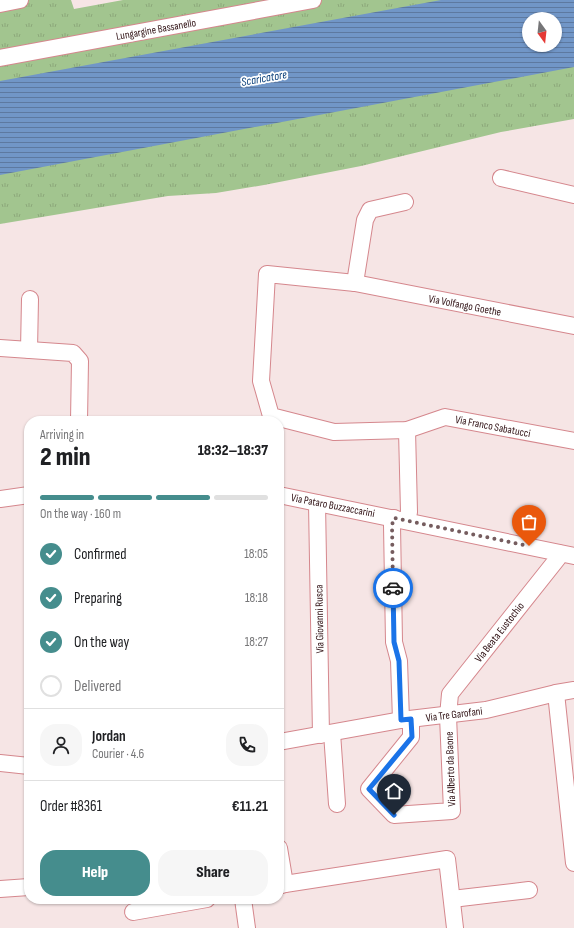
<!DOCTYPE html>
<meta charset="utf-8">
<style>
:root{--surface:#fff;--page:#f6f6f6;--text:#202124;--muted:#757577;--line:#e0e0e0;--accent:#458d8d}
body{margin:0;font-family:"Sofia Sans Condensed",sans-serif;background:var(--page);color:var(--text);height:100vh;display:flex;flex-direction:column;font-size:15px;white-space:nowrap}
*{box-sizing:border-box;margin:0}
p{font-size:13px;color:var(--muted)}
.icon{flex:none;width:22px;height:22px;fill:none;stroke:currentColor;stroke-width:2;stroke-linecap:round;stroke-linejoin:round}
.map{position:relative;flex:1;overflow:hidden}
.side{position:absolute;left:24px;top:416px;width:260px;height:488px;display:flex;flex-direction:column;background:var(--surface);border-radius:16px;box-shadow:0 1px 3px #0004}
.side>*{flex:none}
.needle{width:26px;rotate:165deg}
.fabs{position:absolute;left:522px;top:12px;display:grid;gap:8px}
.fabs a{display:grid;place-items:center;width:40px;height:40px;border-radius:50%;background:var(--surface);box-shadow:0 1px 3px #0004;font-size:20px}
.pin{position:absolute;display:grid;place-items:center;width:34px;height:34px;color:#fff;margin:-41px -17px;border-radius:50% 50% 50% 0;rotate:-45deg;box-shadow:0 0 4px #0007}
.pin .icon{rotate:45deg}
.courier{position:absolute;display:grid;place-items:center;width:40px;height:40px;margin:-20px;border:3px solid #1a73e8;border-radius:50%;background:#fff;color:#222;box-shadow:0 1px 5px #0007}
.overview em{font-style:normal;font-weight:800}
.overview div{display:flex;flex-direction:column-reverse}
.overview{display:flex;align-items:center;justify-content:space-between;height:68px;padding:0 16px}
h1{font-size:26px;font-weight:800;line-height:30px}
.bar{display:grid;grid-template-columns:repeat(4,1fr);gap:6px 4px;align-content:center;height:48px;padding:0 16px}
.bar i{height:5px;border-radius:3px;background:var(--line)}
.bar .current{background:var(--accent)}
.bar p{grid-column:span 4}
.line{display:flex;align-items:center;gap:10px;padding:0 16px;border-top:1px solid var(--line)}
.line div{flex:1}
.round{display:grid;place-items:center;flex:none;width:42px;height:42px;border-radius:16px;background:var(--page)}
ol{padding:0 16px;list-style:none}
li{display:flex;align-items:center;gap:12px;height:44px}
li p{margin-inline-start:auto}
li .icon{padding:4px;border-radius:50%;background:var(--accent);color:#fff;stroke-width:4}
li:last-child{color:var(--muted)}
li i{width:22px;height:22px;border:2px solid var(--line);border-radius:50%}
.cta{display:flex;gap:8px;margin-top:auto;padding:8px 16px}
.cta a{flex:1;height:46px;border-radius:16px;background:var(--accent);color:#fff;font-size:16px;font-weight:800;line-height:46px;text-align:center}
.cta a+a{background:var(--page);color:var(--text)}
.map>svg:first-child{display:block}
.grass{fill:url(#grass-tufts);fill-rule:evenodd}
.water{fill:url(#water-rules);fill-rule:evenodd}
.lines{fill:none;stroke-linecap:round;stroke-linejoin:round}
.minor-casing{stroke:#d5878d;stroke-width:18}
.minor{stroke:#fff;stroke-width:16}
.done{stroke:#755c5e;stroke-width:4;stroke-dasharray:0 7.2}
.route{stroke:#1a73e8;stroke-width:5}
.labels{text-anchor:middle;stroke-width:3.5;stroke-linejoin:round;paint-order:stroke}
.street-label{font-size:11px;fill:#301215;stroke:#fff}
.water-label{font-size:12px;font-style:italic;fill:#0a3f7a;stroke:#fff}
</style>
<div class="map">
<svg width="574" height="928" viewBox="0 0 574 928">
<defs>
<pattern id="grass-tufts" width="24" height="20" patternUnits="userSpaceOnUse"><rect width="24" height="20" fill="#a2c58f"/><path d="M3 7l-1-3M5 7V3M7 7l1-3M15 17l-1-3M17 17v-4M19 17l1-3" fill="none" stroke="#8ca87a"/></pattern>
<pattern id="water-rules" width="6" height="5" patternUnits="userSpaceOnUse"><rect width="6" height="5" fill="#7196c7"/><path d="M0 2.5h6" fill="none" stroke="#5d79a0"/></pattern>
</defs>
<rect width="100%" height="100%" fill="#f6e5e5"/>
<path class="grass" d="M22,0H71L74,9L123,0H574V119L501,132L361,166L264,185L216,193L168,196L0,224V4ZM529,19H555V45H529Z"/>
<path class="water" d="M441,0H574V67L0,175V81ZM529,19H555V45H529Z"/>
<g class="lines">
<defs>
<g id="minor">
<polyline points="0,4 20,0"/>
<polyline points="0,58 313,0"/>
<polyline points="501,178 574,195"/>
<polyline points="355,283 365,220 370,210 405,202"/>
<polyline points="574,326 355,283 267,274 261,381 271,416 334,432 407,430 445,417 574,441"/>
<polyline points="0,348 73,353 80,361 79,421"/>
<polyline points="29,350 30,299"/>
<polyline points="407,430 409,512 407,521"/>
<polyline points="279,495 574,556"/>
<polyline points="0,499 29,495"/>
<polyline points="317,503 321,735"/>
<polyline points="394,518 392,525 394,642 399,661 401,720"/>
<polyline points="556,693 574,863"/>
<polyline points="411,719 411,737 369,789 394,815 452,811 448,716 450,694 558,558 559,553"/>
<polyline points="332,733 337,804"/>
<polyline points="279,742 401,720 486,710 556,693 574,690"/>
<polyline points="0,763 29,766"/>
<polyline points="279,848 285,884 279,886"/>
<polyline points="285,884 447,859 455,928"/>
<polyline points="0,889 29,887"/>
<polyline points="243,899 247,928"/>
<polyline points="452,899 529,890"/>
<polyline points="133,912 207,899"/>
</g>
</defs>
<use href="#minor" class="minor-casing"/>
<use href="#minor" class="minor"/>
</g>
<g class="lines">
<polyline class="done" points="393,588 392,525 394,518 529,546"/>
<polyline class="route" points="393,588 394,642 399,661 401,720 411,719 412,737 369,789 394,815"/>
</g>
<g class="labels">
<g class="street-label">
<text transform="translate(156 29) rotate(-10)" y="4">Lungargine Bassanello</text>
<text transform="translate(465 305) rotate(11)" y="4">Via Volfango Goethe</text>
<text transform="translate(493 426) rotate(11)" y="4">Via Franco Sabatucci</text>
<text transform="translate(333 505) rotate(11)" y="4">Via Pataro Buzzaccarini</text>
<text transform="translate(319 619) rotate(-91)" y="4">Via Giovanni Rusca</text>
<text transform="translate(499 632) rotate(-52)" y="4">Via Beata Eustochio</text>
<text transform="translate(454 714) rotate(-7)" y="4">Via Tre Garofani</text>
<text transform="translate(450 769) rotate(-92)" y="4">Via Alberto da Baone</text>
</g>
<g class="water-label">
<text transform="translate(264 78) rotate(-10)" y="4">Scaricatore</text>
</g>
</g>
</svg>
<div class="fabs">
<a><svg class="needle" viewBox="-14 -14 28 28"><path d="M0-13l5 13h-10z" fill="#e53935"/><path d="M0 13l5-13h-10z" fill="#757577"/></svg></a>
</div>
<div class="pin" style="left:529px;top:546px;background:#ea580c"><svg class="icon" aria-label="bag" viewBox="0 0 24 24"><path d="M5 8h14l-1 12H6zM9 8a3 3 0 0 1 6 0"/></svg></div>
<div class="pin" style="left:394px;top:815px;background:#1f2937"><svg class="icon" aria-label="home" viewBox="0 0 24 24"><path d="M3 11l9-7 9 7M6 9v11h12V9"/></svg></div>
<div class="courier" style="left:393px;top:588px"><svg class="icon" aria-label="car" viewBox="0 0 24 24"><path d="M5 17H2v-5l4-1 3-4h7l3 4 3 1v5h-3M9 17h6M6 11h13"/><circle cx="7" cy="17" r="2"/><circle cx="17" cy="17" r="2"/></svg></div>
<section class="side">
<div class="overview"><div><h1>2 min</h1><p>Arriving in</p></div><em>18:32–18:37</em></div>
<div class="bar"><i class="current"></i><i class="current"></i><i class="current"></i><i></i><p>On the way · 160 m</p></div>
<ol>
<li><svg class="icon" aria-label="check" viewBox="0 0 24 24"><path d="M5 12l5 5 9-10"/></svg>Confirmed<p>18:05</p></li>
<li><svg class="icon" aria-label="check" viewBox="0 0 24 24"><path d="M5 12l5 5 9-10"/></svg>Preparing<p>18:18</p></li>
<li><svg class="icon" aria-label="check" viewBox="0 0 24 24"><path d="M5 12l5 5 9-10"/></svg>On the way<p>18:27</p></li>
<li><i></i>Delivered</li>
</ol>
<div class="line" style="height:72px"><a class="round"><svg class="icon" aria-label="person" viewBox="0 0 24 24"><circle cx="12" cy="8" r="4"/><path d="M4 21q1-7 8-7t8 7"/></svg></a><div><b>Jordan</b><p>Courier · 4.6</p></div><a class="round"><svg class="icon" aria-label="phone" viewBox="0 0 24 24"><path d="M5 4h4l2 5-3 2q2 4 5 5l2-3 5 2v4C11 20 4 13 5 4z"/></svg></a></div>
<div class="line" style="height:52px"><div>Order #8361</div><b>€11.21</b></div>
<div class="cta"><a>Help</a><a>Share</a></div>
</section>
</div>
